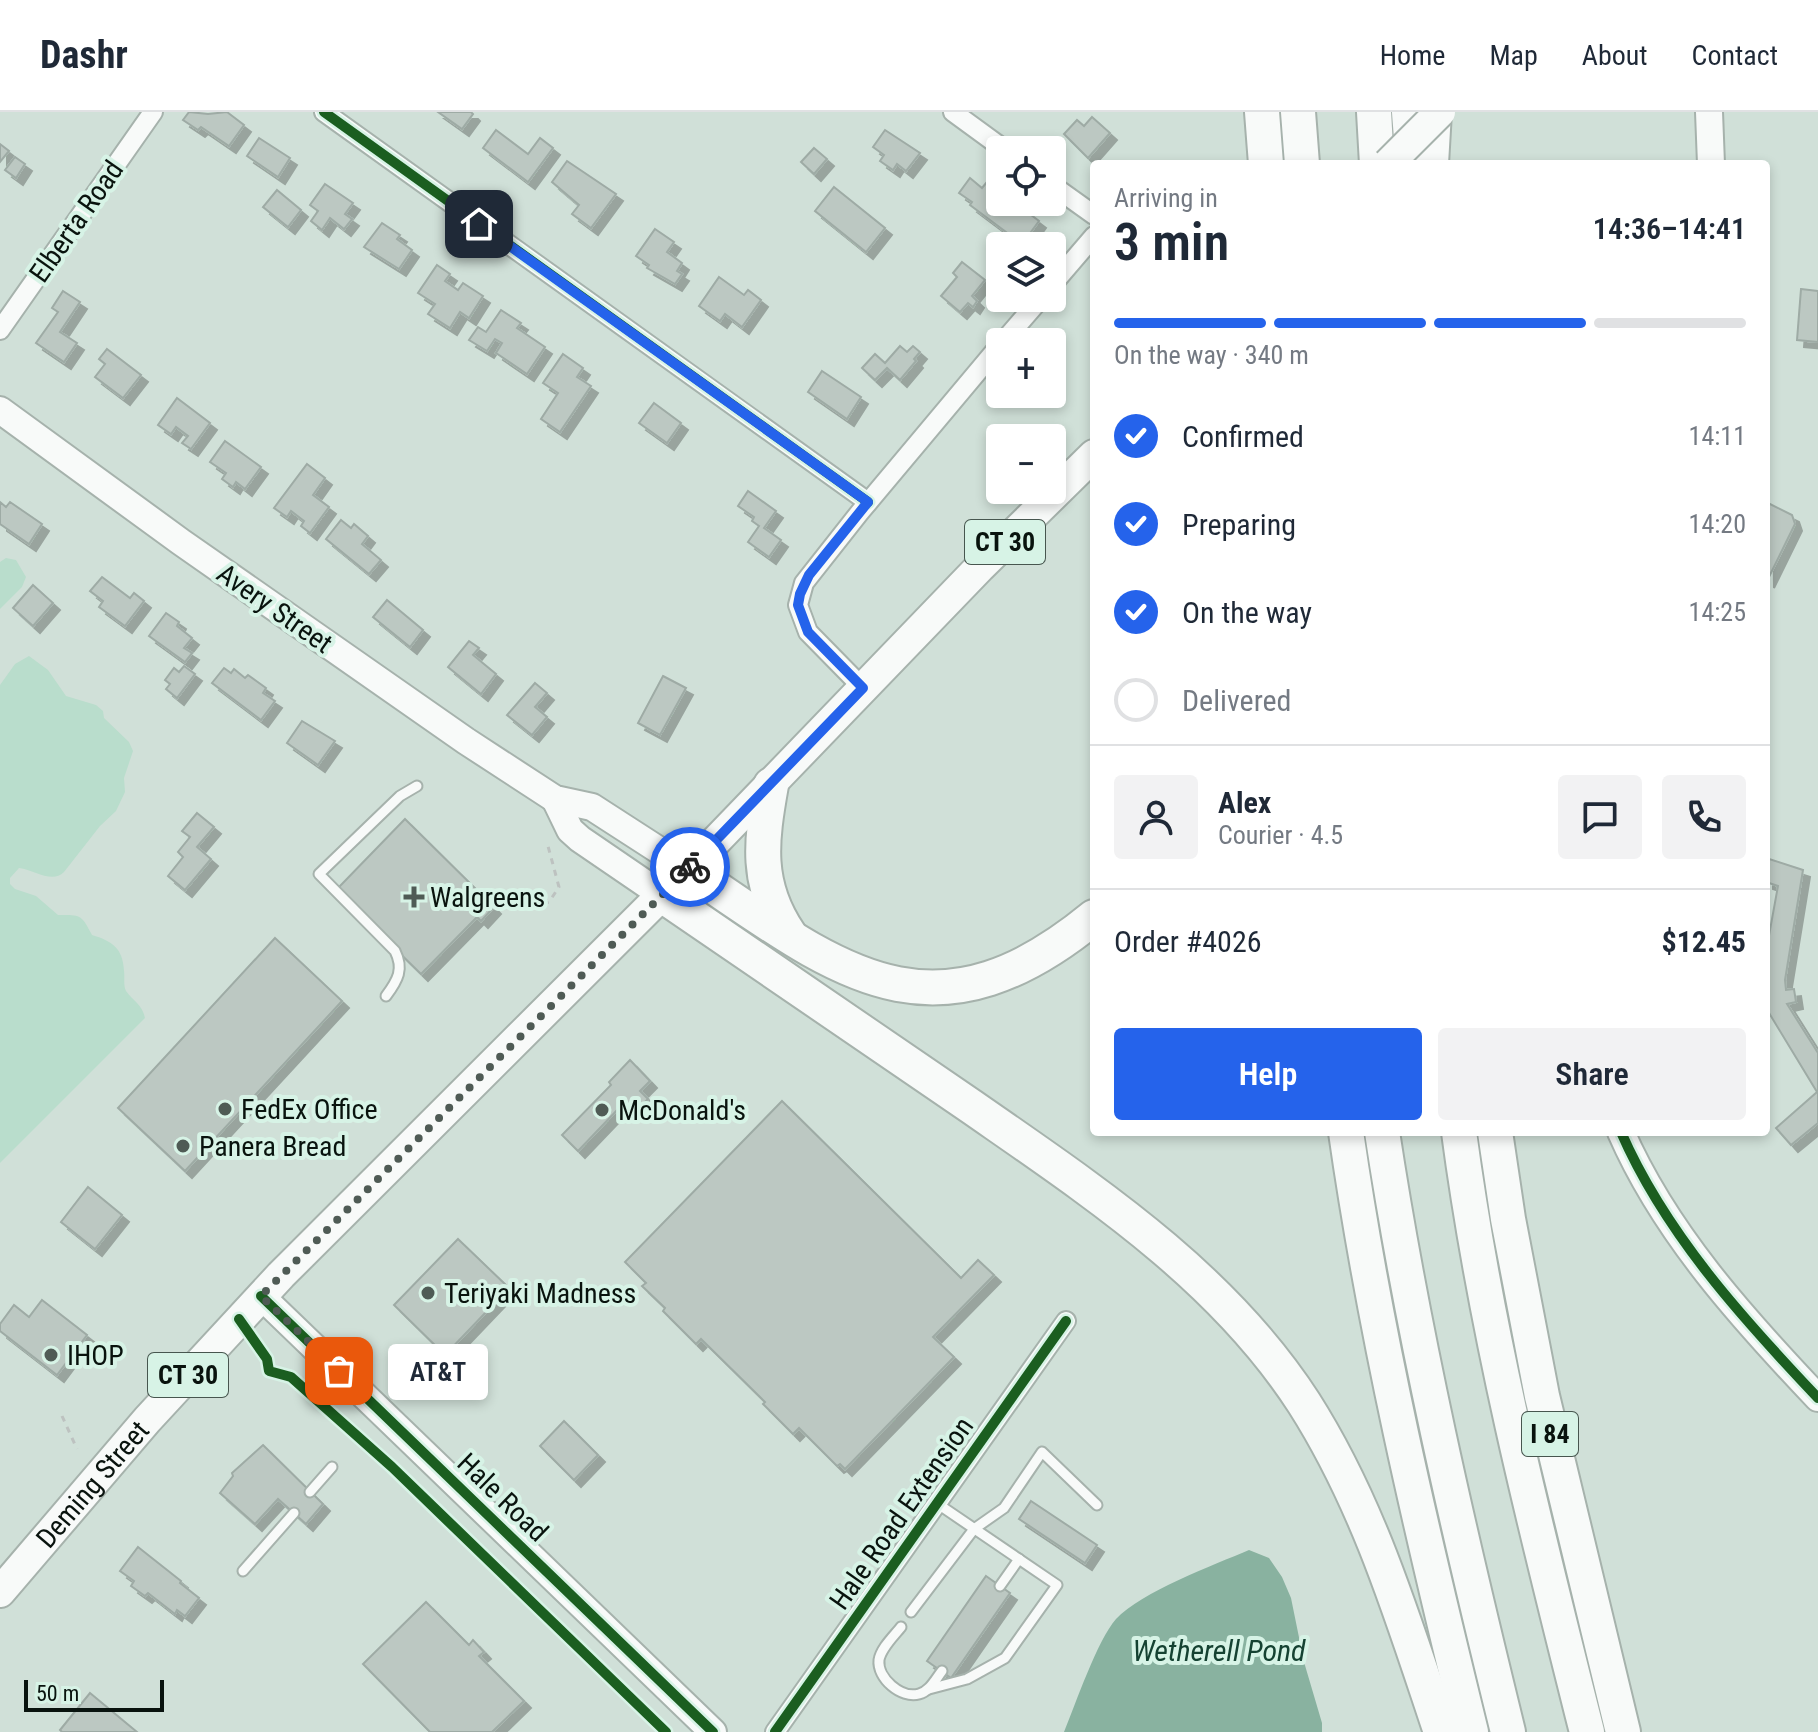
<!DOCTYPE html>
<meta charset="utf-8">
<style>
:root{--surface:#fff;--page:#f2f2f3;--text:#1f2937;--muted:#747a83;--line:#e0e1e3;--accent:#2563eb}
body{margin:0;font-family:"Roboto Condensed",sans-serif;background:var(--page);color:var(--text);height:100vh;display:flex;flex-direction:column;font-size:30px;white-space:nowrap}
*{box-sizing:border-box;margin:0}
p{font-size:26px;color:var(--muted)}
.icon{flex:none;width:44px;height:44px;fill:none;stroke:currentColor;stroke-width:2;stroke-linecap:round;stroke-linejoin:round}
.map{position:relative;flex:1;overflow:hidden}
.panel{position:absolute;left:1090px;top:48px;width:680px;height:976px;display:flex;flex-direction:column;background:var(--surface);border-radius:8px;box-shadow:0 4px 12px #0003}
.panel>*{flex:none}
.buttons{position:absolute;left:986px;top:24px;display:grid;gap:16px}
.buttons a{display:grid;place-items:center;width:80px;height:80px;border-radius:8px;background:var(--surface);box-shadow:0 4px 12px #0003;font-size:40px}
.scale{position:absolute;left:24px;bottom:20px;width:140px;box-sizing:border-box;padding-left:8px;border:4px solid #09130e;border-top:0;font-size:22px;line-height:28px;white-space:nowrap;color:#09130e;-webkit-text-stroke:6px #d7f3e6;paint-order:stroke}
.pin{position:absolute;display:grid;place-items:center;width:68px;height:68px;color:#fff;margin:-34px;border-radius:16px;box-shadow:0 4px 12px #0006}
.courier{position:absolute;display:grid;place-items:center;width:80px;height:80px;margin:-40px;border:6px solid #2563eb;border-radius:50%;background:#fff;color:#222;box-shadow:0 2px 10px #0007}
.bubble{position:absolute;height:56px;border-radius:8px;background:var(--surface);box-shadow:0 4px 12px #0003;font-size:26px;font-weight:600;line-height:56px;text-align:center}
.overview em{font-style:normal;font-weight:600}
.overview div{display:flex;flex-direction:column-reverse}
.overview{display:flex;align-items:center;justify-content:space-between;height:136px;padding:0 24px}
h1{font-size:52px;font-weight:600;line-height:60px}
.bar{display:grid;grid-template-columns:repeat(4,1fr);gap:12px 8px;align-content:center;height:96px;padding:0 24px}
.bar i{height:10px;border-radius:6px;background:var(--line)}
.bar .selected{background:var(--accent)}
.bar p{grid-column:span 4}
.line{display:flex;align-items:center;gap:20px;padding:0 24px;border-top:2px solid var(--line)}
.line div{flex:1}
.round{display:grid;place-items:center;flex:none;width:84px;height:84px;border-radius:8px;background:var(--page)}
ol{padding:0 24px;list-style:none}
li{display:flex;align-items:center;gap:24px;height:88px}
li p{margin-inline-start:auto}
li .icon{padding:8px;border-radius:50%;background:var(--accent);color:#fff;stroke-width:4}
li:last-child{color:var(--muted)}
li i{width:44px;height:44px;border:4px solid var(--line);border-radius:50%}
.cta{display:flex;gap:16px;margin-top:auto;padding:16px 24px}
.cta a{flex:1;height:92px;border-radius:8px;background:var(--accent);color:#fff;font-size:32px;font-weight:600;line-height:92px;text-align:center}
.cta a+a{background:var(--page);color:var(--text)}
header{display:flex;align-items:center;gap:48px;box-sizing:border-box;height:112px;padding:0 40px;background:var(--surface);border-bottom:2px solid var(--line)}
header strong{font-size:38px}
nav{display:flex;gap:44px;margin-inline-start:auto;font-size:28px}
.map>svg:first-child{display:block}
.green{fill:#b9ddcc}
.water{fill:#89b2a0}
.building{fill:#bcc8c2;stroke:#9eaba5;stroke-width:2;filter:url(#shadow)}
.lines{fill:none;stroke-linecap:round;stroke-linejoin:round}
.lane-casing{stroke:#a6b2ac;stroke-width:13}
.street-casing{stroke:#a6b2ac;stroke-width:22}
.secondary-casing{stroke:#a6b2ac;stroke-width:30}
.primary-casing{stroke:#a6b2ac;stroke-width:34}
.highway-casing{stroke:#a6b2ac;stroke-width:38}
.path{stroke:#bdc2c0;stroke-width:3;stroke-dasharray:6 6;stroke-linecap:butt}
.lane{stroke:#f8faf9;stroke-width:9}
.street{stroke:#f8faf9;stroke-width:18}
.secondary{stroke:#f8faf9;stroke-width:26}
.primary{stroke:#f8faf9;stroke-width:30}
.highway{stroke:#f8faf9;stroke-width:34}
.primary-bridge-casing{stroke:#a6b2ac;stroke-width:34;stroke-linecap:butt}
.primary-bridge{stroke:#f8faf9;stroke-width:30}
.cycleway-casing{stroke:#d7f3e6;stroke-width:15}
.cycleway{stroke:#1b5e20;stroke-width:10}
.done{stroke:#4f5b55;stroke-width:8;stroke-dasharray:0 14.4}
.route{stroke:#2563eb;stroke-width:10}
.poi-dot{fill:#4f5b55;stroke:#d7f3e6;stroke-width:3}
.labels{text-anchor:middle;stroke-width:8;stroke-linejoin:round;paint-order:stroke}
.shield{fill:#d7f3e6;stroke:#47564f;stroke-width:2}
.shield-label{font-size:26px;font-weight:bold;fill:#09130e}
.street-label{font-size:28px;fill:#09130e;stroke:#d7f3e6}
.poi-label{font-size:28px;fill:#09130e;stroke:#d7f3e6;text-anchor:start}
.water-label{font-size:30px;font-style:italic;fill:#154232;stroke:#d7f3e6}
</style>
<header>
<strong>Dashr</strong>
<nav><a>Home</a><a>Map</a><a>About</a><a>Contact</a></nav>
</header>
<div class="map">
<svg width="1818" height="1620" viewBox="0 0 1818 1620">
<defs>
<filter id="shadow"><feDropShadow dx="7" dy="7" stdDeviation="0" flood-color="#0004"/></filter>
</defs>
<rect width="100%" height="100%" fill="#d0e0d8"/>
<g class="green">
<polygon points="6,446 16,448 26,465 22,475 0,497 0,450"/>
<path d="M29,544L48,558L66,584L96,593L103,599L104,606L129,630L133,639L124,666L125,680L116,699L100,714L64,760C52,772 35,758 19,756L10,766V772L15,777L36,784L58,803C81,803 81,802 92,823C112,829 123,836 124,859C125,865 123,873 126,879C133,889 142,892 145,906L0,1051V573L15,552Z"/>
</g>
<path class="water" d="M1249,1438L1269,1446L1282,1465L1291,1486L1304,1550L1322,1611V1620H1064C1076,1591 1097,1529 1116,1507C1141,1480 1214,1453 1249,1438Z"/>
<g class="building">
<polygon points="189,0 208,2 227,0 244,13 229,34 201,15 198,18 183,8"/>
<polygon points="438,0 471,0 473,2 462,17"/>
<polygon points="1092,5 1110,21 1088,46 1064,22 1077,8 1084,14"/>
<polygon points="496,18 528,42 540,26 553,36 528,70 483,36"/>
<polygon points="885,18 920,41 906,59 897,52 893,58 880,49 884,43 873,35"/>
<polygon points="259,26 290,46 278,65 247,44"/>
<polygon points="0,32 9,39 0,50"/>
<polygon points="814,36 827,47 814,62 801,50"/>
<polygon points="15,45 25,52 16,66 5,58"/>
<polygon points="567,49 616,82 591,116 572,102 579,93 552,70"/>
<polygon points="970,66 982,76 987,70 1000,80 1000,90 1014,90 1039,109 1022,132 970,93 972,90 959,81"/>
<polygon points="325,72 353,91 345,102 352,107 344,117 330,106 322,118 311,109 318,99 310,93"/>
<polygon points="834,75 885,116 866,140 815,99"/>
<polygon points="277,78 301,98 288,115 263,95"/>
<polygon points="382,111 400,123 397,127 412,138 399,157 364,135"/>
<polygon points="655,117 674,130 667,140 682,151 677,159 682,162 675,172 647,156 649,153 636,144"/>
<polygon points="962,150 985,168 972,184 977,189 973,195 968,191 960,200 941,184 957,165 953,161"/>
<polygon points="437,153 450,162 445,169 458,178 463,171 483,184 469,206 460,200 450,216 428,202 435,192 418,181"/>
<polygon points="719,165 744,183 748,178 761,188 742,215 725,202 720,209 699,194"/>
<polygon points="1801,177 1818,179 1818,230 1797,228"/>
<polygon points="63,179 80,190 60,220 77,231 64,250 36,231 58,200 52,196"/>
<polygon points="501,198 521,211 517,216 545,235 527,262 496,241 502,231 495,227 487,239 469,228 478,215 486,220"/>
<polygon points="900,234 907,240 913,234 920,240 914,247 916,249 900,268 887,256 875,268 862,256 875,242 885,251"/>
<polygon points="107,237 141,263 123,286 95,265 105,252 99,247"/>
<polygon points="563,242 583,256 577,265 591,274 560,320 541,307 558,281 543,271"/>
<polygon points="822,259 861,285 847,307 808,280"/>
<polygon points="177,286 210,311 191,337 182,331 188,324 176,315 171,322 158,313"/>
<polygon points="654,291 681,311 667,331 639,311"/>
<polygon points="225,329 261,355 245,377 236,370 233,375 222,367 226,361 210,350"/>
<polygon points="307,352 325,366 313,383 329,395 310,421 301,414 304,409 291,399 287,405 274,396"/>
<polygon points="748,379 776,399 764,416 781,428 769,445 748,430 759,414 752,409 754,405 738,394"/>
<polygon points="0,390 6,395 10,390 42,412 29,432 0,412"/>
<polygon points="1766,390 1792,403 1795,412 1767,469"/>
<polygon points="341,408 351,416 354,412 368,424 362,432 381,448 369,462 326,427"/>
<polygon points="102,465 130,486 134,481 144,489 125,514 99,495 103,489 90,479"/>
<polygon points="33,473 53,491 33,514 13,496"/>
<polygon points="387,488 423,518 410,535 373,505"/>
<polygon points="166,501 179,510 177,514 192,526 184,536 192,541 185,550 149,524"/>
<polygon points="469,529 479,536 473,543 496,562 481,582 448,555"/>
<polygon points="184,554 195,562 177,586 166,577 170,572 165,568 174,556 179,560"/>
<polygon points="224,556 231,561 234,557 245,566 248,563 266,576 263,581 275,589 261,608 212,571"/>
<polygon points="663,564 686,576 660,623 638,611"/>
<polygon points="535,571 547,581 535,595 547,605 532,623 507,603"/>
<polygon points="302,609 335,629 318,653 287,631"/>
<polygon points="197,701 214,715 197,735 211,747 185,778 168,764 183,745 178,740 190,725 182,719"/>
<polygon points="405,707 494,795 481,809 477,805 421,862 339,782 340,774"/>
<polygon points="1766,746 1803,758 1785,868 1786,878 1794,877 1796,890 1787,892 1818,941 1818,1011 1791,1033 1776,1016 1817,980 1766,896 1766,840 1778,774 1766,770"/>
<polygon points="275,826 342,889 185,1059 118,996"/>
<polygon points="630,948 650,969 640,979 648,987 632,1002 622,993 578,1039 562,1023 611,973 609,970"/>
<polygon points="782,989 961,1166 978,1148 994,1163 933,1225 954,1245 845,1357 840,1352 837,1354 799,1316 793,1322 763,1292 765,1290 701,1227 696,1232 663,1199 665,1196 642,1174 646,1171 625,1150"/>
<polygon points="88,1075 122,1103 95,1137 61,1110"/>
<polygon points="458,1127 509,1176 445,1243 394,1193"/>
<polygon points="42,1188 87,1223 57,1263 0,1219 0,1212 14,1193 29,1205"/>
<polygon points="564,1309 598,1343 574,1368 540,1334"/>
<polygon points="263,1333 323,1392 306,1412 278,1387 255,1412 220,1381 233,1364 232,1361"/>
<polygon points="1031,1389 1097,1433 1085,1451 1019,1407"/>
<polygon points="138,1435 181,1469 180,1471 199,1486 185,1504 177,1498 175,1502 148,1481 145,1484 131,1474 134,1469 120,1459"/>
<polygon points="986,1464 1010,1481 951,1566 927,1549"/>
<polygon points="426,1490 469,1533 473,1528 484,1540 479,1544 524,1589 492,1620 430,1620 363,1552"/>
<polygon points="90,1581 137,1620 62,1620 60,1618"/>
</g>
<g class="lines">
<defs>
<g id="lane">
<path d="M386,884C398,868 404,857 395,839L319,762L400,684L417,674"/>
<polyline points="310,1380 332,1355"/>
<polyline points="243,1459 294,1401"/>
<polyline points="1000,1474 1019,1447"/>
<polyline points="911,1500 974,1417 1004,1396 1042,1340 1097,1393"/>
<path d="M901,1515C894,1524 881,1536 879,1548C877,1566 901,1587 919,1582C930,1579 935,1568 942,1559"/>
<polyline points="929,1577 967,1567 1005,1546 1057,1473 938,1392"/>
</g>
<g id="street">
<polyline points="324,0 868,390"/>
<polyline points="953,0 1005,38"/>
<polyline points="1052,73 1094,103"/>
<polyline points="1052,173 1094,124"/>
<polyline points="0,218 153,0"/>
<polyline points="1003,230 1041,186"/>
<polyline points="863,576 808,520 798,493 804,471 860,400 1000,233"/>
<polyline points="775,1620 1066,1209"/>
</g>
<g id="secondary">
<polyline points="1709,0 1711,52"/>
<polyline points="0,298 181,430 466,629 555,687 592,695 688,757"/>
<polyline points="555,687 570,718 580,727 662,783"/>
<path d="M1621,1020C1665,1121 1743,1207 1818,1286"/>
<polyline points="261,1184 713,1620"/>
</g>
<g id="primary">
<path id="s1" d="M0,1480L147,1308L281,1163L711,734L980,455L1094,343"/>
</g>
<g id="highway">
<polyline points="1262,0 1266,52"/>
<polyline points="1298,0 1302,52"/>
<polyline points="1374,0 1377,52"/>
<polyline points="1409,0 1413,52"/>
<polyline points="1431,52 1434,0"/>
<path d="M771,673C761,729 755,772 789,822"/>
<path d="M688,757C836,857 930,940 1094,805"/>
<path d="M662,783C765,854 869,924 972,995C1094,1080 1222,1164 1304,1291C1369,1393 1403,1507 1441,1620"/>
<path d="M1346,1020C1375,1222 1422,1422 1471,1620"/>
<path d="M1382,1020C1413,1223 1459,1421 1508,1620"/>
<path d="M1459,1020C1486,1223 1537,1422 1587,1620"/>
<polyline points="1495,1020 1508,1107 1542,1284 1623,1620"/>
</g>
</defs>
<use href="#lane" class="lane-casing"/>
<use href="#street" class="street-casing"/>
<use href="#secondary" class="secondary-casing"/>
<use href="#primary" class="primary-casing"/>
<use href="#highway" class="highway-casing"/>
<g class="path">
<polyline points="543,792 549,790 559,775 548,734"/>
<polyline points="62,1304 77,1337"/>
</g>
<use href="#lane" class="lane"/>
<use href="#street" class="street"/>
<use href="#secondary" class="secondary"/>
<use href="#primary" class="primary"/>
<use href="#highway" class="highway"/>
<defs>
<polyline id="primary-bridge" points="1388,52 1440,0"/>
</defs>
<use href="#primary-bridge" class="primary-bridge-casing"/>
<use href="#primary-bridge" class="primary-bridge"/>
<defs>
<g id="cycleway">
<polyline points="324,0 868,390"/>
<path d="M1621,1020C1665,1121 1743,1207 1818,1286"/>
<polyline points="261,1184 713,1620"/>
<polyline points="239,1207 267,1247 269,1259 291,1265 392,1355 666,1620"/>
<polyline points="775,1620 1066,1209"/>
</g>
</defs>
<use href="#cycleway" class="cycleway-casing"/>
<use href="#cycleway" class="cycleway"/>
</g>
<g class="lines">
<polyline class="done" points="339,1259 261,1184 690,755"/>
<polyline class="route" points="479,112 868,390 809,463 800,482 798,493 808,520 863,576 690,755"/>
</g>
<g class="poi-dot">
<path d="M410 773h8v8h8v8h-8v8h-8v-8h-8v-8h8z"/>
<circle cx="225" cy="997" r="8"/>
<circle cx="602" cy="998" r="8"/>
<circle cx="183" cy="1034" r="8"/>
<circle cx="428" cy="1181" r="8"/>
<circle cx="51" cy="1243" r="8"/>
</g>
<g class="labels">
<g class="shield">
<rect x="965" y="408" width="80" height="44" rx="6"/>
<rect x="148" y="1241" width="80" height="44" rx="6"/>
<rect x="1522" y="1300" width="56" height="44" rx="6"/>
</g>
<g class="shield-label">
<text x="1005" y="439">CT 30</text>
<text x="188" y="1272">CT 30</text>
<text x="1550" y="1331">I 84</text>
</g>
<g class="street-label">
<text transform="translate(76 109) rotate(-55)" y="10">Elberta Road</text>
<text transform="translate(275 496) rotate(35)" y="10">Avery Street</text>
<text dy="10" stroke="none"><textPath href="#s1" startOffset="142">Deming Street</textPath></text>
<text transform="translate(503 1385) rotate(44)" y="10">Hale Road</text>
<text transform="translate(901 1401) rotate(-55)" y="10">Hale Road Extension</text>
</g>
<g class="poi-label">
<text x="430" y="795">Walgreens</text>
<text x="241" y="1007">FedEx Office</text>
<text x="618" y="1008">McDonald's</text>
<text x="199" y="1044">Panera Bread</text>
<text x="444" y="1191">Teriyaki Madness</text>
<text x="67" y="1253">IHOP</text>
</g>
<g class="water-label">
<text x="1219" y="1549">Wetherell Pond</text>
</g>
</g>
</svg>
<div class="buttons">
<a><svg class="icon" aria-label="locate" viewBox="0 0 24 24"><circle cx="12" cy="12" r="6"/><path d="M12 2v4M12 18v4M2 12h4M18 12h4"/></svg></a>
<a><svg class="icon" aria-label="layers" viewBox="0 0 24 24"><path d="M12 4l9 5-9 5-9-5zM3 14l9 5 9-5"/></svg></a>
<a>+</a>
<a>−</a>
</div>
<div class="scale">50 m</div>
<div class="pin" style="left:339px;top:1259px;background:#ea580c"><svg class="icon" aria-label="bag" viewBox="0 0 24 24"><path d="M5 8h14l-1 12H6zM9 8a3 3 0 0 1 6 0"/></svg></div>
<div class="pin" style="left:479px;top:112px;background:#1f2937"><svg class="icon" aria-label="home" viewBox="0 0 24 24"><path d="M3 11l9-7 9 7M6 9v11h12V9"/></svg></div>
<div class="courier" style="left:690px;top:755px"><svg class="icon" aria-label="bike" viewBox="0 0 24 24"><circle cx="6" cy="16" r="4"/><circle cx="18" cy="16" r="4"/><path d="M6 16l4-8h5l3 8M10 8l3 8H6M13 5h3"/></svg></div>
<div class="bubble" style="left:388px;top:1232px;width:100px">AT&amp;T</div>
<section class="panel">
<div class="overview"><div><h1>3 min</h1><p>Arriving in</p></div><em>14:36–14:41</em></div>
<div class="bar"><i class="selected"></i><i class="selected"></i><i class="selected"></i><i></i><p>On the way · 340 m</p></div>
<ol>
<li><svg class="icon" aria-label="check" viewBox="0 0 24 24"><path d="M5 12l5 5 9-10"/></svg>Confirmed<p>14:11</p></li>
<li><svg class="icon" aria-label="check" viewBox="0 0 24 24"><path d="M5 12l5 5 9-10"/></svg>Preparing<p>14:20</p></li>
<li><svg class="icon" aria-label="check" viewBox="0 0 24 24"><path d="M5 12l5 5 9-10"/></svg>On the way<p>14:25</p></li>
<li><i></i>Delivered</li>
</ol>
<div class="line" style="height:144px"><a class="round"><svg class="icon" aria-label="person" viewBox="0 0 24 24"><circle cx="12" cy="8" r="4"/><path d="M4 21q1-7 8-7t8 7"/></svg></a><div><b>Alex</b><p>Courier · 4.5</p></div><a class="round"><svg class="icon" aria-label="chat" viewBox="0 0 24 24"><path d="M4 5h16v11H9l-5 4z"/></svg></a><a class="round"><svg class="icon" aria-label="phone" viewBox="0 0 24 24"><path d="M5 4h4l2 5-3 2q2 4 5 5l2-3 5 2v4C11 20 4 13 5 4z"/></svg></a></div>
<div class="line" style="height:104px"><div>Order #4026</div><b>$12.45</b></div>
<div class="cta"><a>Help</a><a>Share</a></div>
</section>
</div>
